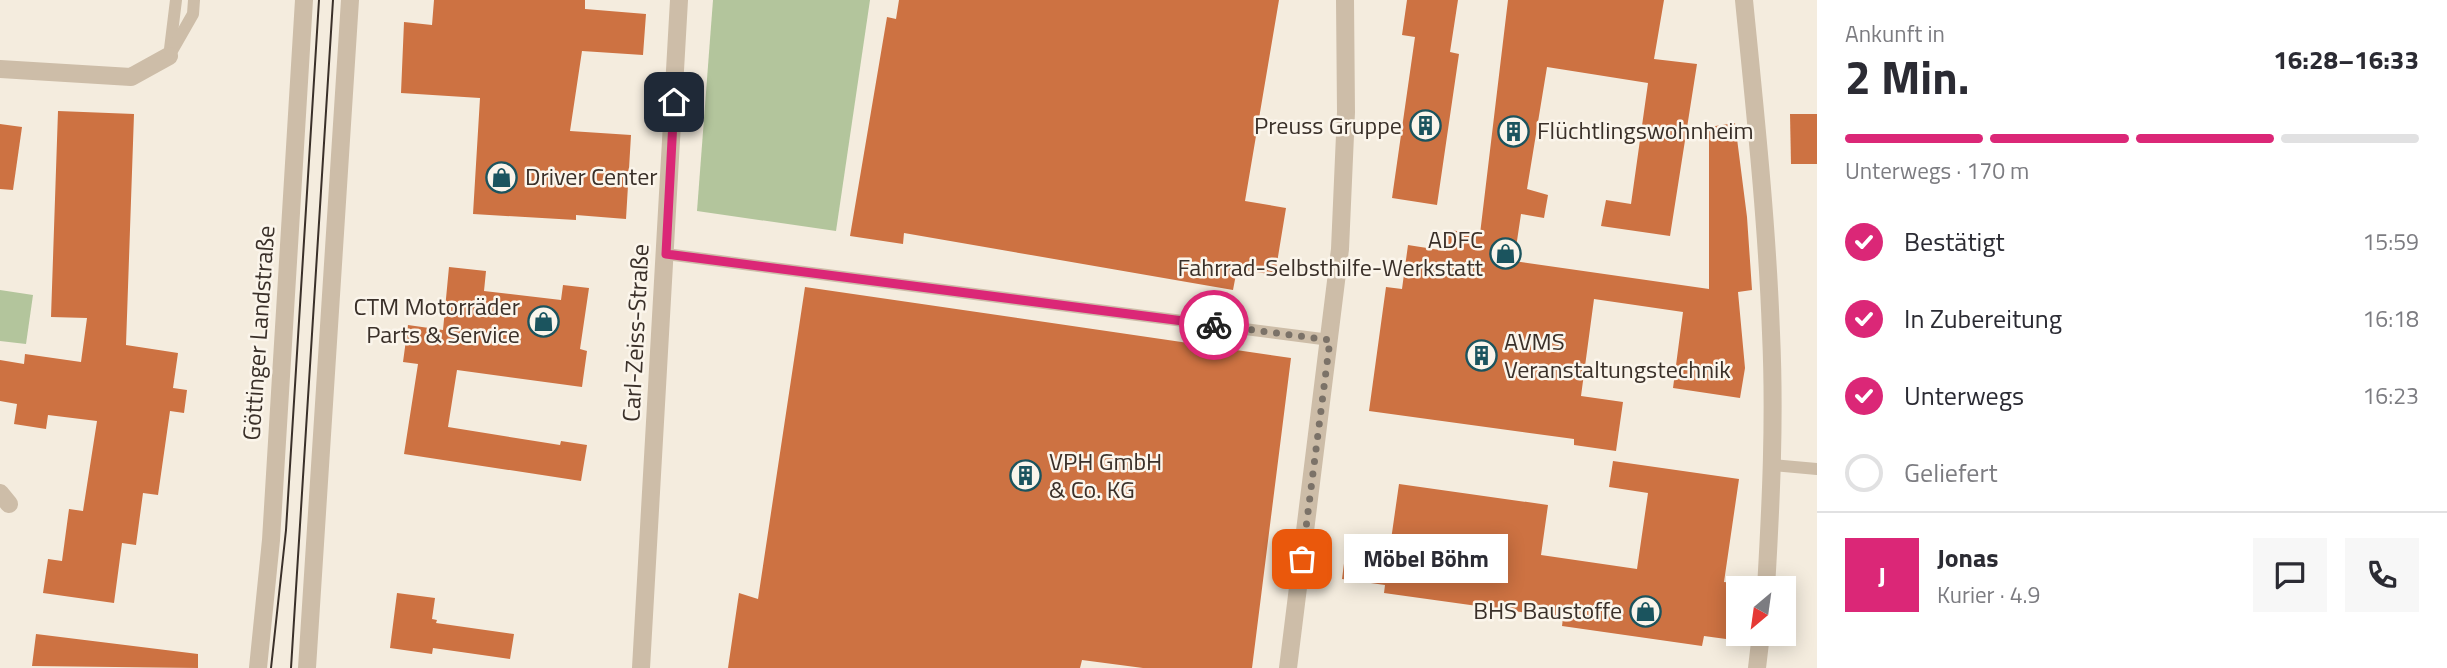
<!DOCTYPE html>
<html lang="de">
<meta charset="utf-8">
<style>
:root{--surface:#fff;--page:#f7f7f7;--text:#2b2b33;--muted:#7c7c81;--line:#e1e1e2;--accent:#db2777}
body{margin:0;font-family:"Titillium Web",sans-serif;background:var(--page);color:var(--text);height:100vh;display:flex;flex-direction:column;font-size:26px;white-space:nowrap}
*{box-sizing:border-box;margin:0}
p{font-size:23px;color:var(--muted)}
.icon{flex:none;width:38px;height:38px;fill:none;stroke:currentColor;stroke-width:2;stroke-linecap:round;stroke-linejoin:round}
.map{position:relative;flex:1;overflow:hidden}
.sheet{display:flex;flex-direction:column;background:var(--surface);width:630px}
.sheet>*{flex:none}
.needle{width:46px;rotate:209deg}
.controls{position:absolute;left:1726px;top:576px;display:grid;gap:14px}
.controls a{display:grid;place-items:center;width:70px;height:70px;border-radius:0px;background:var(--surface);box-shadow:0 4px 18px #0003;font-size:35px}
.pin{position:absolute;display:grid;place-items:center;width:60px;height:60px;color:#fff;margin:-30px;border-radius:14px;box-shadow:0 4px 10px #0006}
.courier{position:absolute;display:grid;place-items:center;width:70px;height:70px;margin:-35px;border:5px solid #db2777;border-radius:50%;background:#fff;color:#222;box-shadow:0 2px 9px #0007}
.bubble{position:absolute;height:49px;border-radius:0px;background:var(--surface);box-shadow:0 4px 18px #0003;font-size:23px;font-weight:700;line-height:49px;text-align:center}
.headline em{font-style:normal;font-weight:700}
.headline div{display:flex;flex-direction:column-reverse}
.headline{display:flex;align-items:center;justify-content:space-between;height:119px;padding:0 28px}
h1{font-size:46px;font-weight:700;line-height:52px}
.bar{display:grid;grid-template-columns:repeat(4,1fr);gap:10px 7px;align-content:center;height:84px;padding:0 28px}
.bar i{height:9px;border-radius:5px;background:var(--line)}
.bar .active{background:var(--accent)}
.bar p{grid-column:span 4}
.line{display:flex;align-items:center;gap:18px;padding:0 28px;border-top:2px solid var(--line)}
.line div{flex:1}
.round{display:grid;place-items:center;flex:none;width:74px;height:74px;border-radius:0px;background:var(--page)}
ol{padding:0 28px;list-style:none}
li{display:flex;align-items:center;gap:21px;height:77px}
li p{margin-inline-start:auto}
li .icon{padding:7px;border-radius:50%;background:var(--accent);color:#fff;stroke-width:4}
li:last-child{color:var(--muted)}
li i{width:38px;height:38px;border:4px solid var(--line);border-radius:50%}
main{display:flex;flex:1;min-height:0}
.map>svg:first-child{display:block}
.green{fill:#b3c59c}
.building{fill:#cd7242}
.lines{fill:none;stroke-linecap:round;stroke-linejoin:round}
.service{stroke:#cdbda8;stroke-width:12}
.minor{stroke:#cdbda8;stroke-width:18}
.tertiary{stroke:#cdbda8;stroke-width:18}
.tram{stroke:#3a3029;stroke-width:2}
.done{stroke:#7b7268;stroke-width:7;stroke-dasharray:0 12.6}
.route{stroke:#db2777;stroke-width:9}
.labels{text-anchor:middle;stroke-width:5;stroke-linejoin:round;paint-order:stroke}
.poi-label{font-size:24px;fill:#3a3029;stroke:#fbf5eb;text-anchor:end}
.street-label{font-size:24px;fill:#3a3029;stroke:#fbf5eb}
</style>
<main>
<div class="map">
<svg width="1817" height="668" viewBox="0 0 1817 668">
<rect width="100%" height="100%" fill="#f4ecde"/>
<g class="green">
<polygon points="713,0 870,0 836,231 697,211"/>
<polygon points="0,290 33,295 26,344 0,341"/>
</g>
<g class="building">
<polygon points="434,0 585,0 585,9 646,14 643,55 582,51 570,131 631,135 626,219 576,215 576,220 473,214 480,98 401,93 404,22 432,25"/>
<polygon points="899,0 1279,0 1245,201 1286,208 1275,275 1237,269 1233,290 904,233 903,244 850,236 887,17 896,19"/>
<polygon points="1407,0 1458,0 1450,52 1459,54 1437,205 1392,198 1415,37 1402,35"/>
<polygon points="1508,0 1664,0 1654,59 1697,64 1670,236 1601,226 1606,200 1631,204 1648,83 1547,67 1527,189 1548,195 1544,218 1521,214 1514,261 1709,289 1709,127 1735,123 1747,217 1752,290 1738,292 1745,368 1740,398 1673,388 1683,312 1594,299 1581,396 1623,402 1616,451 1574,445 1574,439 1369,411 1386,287 1402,289 1408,245 1446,251 1449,230 1480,234"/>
<polygon points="58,111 134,114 126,345 178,353 173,388 187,390 184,413 170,411 158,495 143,493 136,545 122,543 114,603 43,593 48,559 62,561 69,509 83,511 97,421 48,415 46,429 14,424 17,404 0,401 0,360 24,364 25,354 81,362 87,318 51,317"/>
<polygon points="1790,114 1817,114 1817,164 1791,164"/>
<polygon points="0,124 22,127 13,190 0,189"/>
<polygon points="449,267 486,271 484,291 561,300 563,285 589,288 580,349 587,351 582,387 457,370 448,427 560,445 561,441 587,445 581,481 404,454 418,364 403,362 408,325 443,330"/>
<polygon points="805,287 1291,358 1252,668 1143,668 1082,660 1080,668 728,668 739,593 758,599"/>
<polygon points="1613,461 1739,479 1724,582 1735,583 1726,639 1704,636 1702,646 1562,626 1563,618 1384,593 1385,585 1342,579 1346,548 1389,554 1399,484 1548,505 1541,555 1637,569 1648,493 1609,487"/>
<polygon points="397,593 435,598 432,619 437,620 436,623 514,634 510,659 433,648 432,654 390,648"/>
<polygon points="36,634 198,654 198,668 32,666"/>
</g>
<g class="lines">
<g class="service">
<polyline points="170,49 176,0"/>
<polyline points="169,56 193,14 194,0"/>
<polyline points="666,254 1330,340"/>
<polyline points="1773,465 1817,469"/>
</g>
<g class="minor">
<path d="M1744,0C1755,111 1767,222 1771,333C1775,419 1771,503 1766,588"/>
<polyline points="0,69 131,77 169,56"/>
<polyline points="0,493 9,504"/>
<polyline points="641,668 679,0"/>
<polyline points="1288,668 1340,249 1346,112 1345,0"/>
<polyline points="1757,668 1761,634"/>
</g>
<g class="tertiary">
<polyline points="258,668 271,540 304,0"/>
<polyline points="307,668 350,0"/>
</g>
<g class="tram">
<polyline points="271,668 286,530 319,0"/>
<polyline points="291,668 333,0"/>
</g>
</g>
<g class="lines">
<polyline class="done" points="1214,325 1330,340 1302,559"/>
<polyline class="route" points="674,102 666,254 1214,325"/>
</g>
<defs>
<symbol id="building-ring" viewBox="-11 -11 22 22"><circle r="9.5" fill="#fbf5eb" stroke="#1b545e" stroke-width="1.5"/><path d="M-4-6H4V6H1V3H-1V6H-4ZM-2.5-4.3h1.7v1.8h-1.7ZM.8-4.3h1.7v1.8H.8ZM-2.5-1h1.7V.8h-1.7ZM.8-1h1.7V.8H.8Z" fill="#1b545e"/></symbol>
<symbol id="shop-ring" viewBox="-11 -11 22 22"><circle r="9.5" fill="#fbf5eb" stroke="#1b545e" stroke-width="1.5"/><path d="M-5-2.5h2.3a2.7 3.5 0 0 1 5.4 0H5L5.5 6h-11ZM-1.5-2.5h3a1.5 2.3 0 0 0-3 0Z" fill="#1b545e"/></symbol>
</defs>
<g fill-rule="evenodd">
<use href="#building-ring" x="1408" y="108" width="35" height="35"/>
<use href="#building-ring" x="1496" y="114" width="35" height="35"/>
<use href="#shop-ring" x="484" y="160" width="35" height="35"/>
<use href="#shop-ring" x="1488" y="236" width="35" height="35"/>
<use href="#shop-ring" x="526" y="304" width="35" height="35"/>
<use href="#building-ring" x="1464" y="338" width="35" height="35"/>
<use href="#building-ring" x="1008" y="458" width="35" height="35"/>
<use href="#shop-ring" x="1628" y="594" width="35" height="35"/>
</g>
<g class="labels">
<g class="poi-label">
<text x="1402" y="134">Preuss Gruppe</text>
<text x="1537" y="139" text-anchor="start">Flüchtlingswohnheim</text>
<text x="525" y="185" text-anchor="start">Driver Center</text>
<text x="1483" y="248">ADFC<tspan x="1483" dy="28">Fahrrad-Selbsthilfe-Werkstatt</tspan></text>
<text x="520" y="315">CTM Motorräder<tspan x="520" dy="28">Parts &amp; Service</tspan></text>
<text x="1504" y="350" text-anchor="start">AVMS<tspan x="1504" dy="28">Veranstaltungstechnik</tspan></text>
<text x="1049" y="470" text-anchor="start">VPH GmbH<tspan x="1049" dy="28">&amp; Co. KG</tspan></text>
<text x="1622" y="619">BHS Baustoffe</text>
</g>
<g class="street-label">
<text transform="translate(259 333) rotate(-86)" y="8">Göttinger Landstraße</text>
<text transform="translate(636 333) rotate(-87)" y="8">Carl-Zeiss-Straße</text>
</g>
</g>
</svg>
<div class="controls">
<a><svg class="needle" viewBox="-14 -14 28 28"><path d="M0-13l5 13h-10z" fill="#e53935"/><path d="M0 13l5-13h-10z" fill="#7c7c81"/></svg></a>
</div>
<div class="pin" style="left:1302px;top:559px;background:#ea580c"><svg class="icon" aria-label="bag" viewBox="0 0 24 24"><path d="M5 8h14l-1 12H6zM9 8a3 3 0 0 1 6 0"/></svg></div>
<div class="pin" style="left:674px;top:102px;background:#1f2937"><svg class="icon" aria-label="home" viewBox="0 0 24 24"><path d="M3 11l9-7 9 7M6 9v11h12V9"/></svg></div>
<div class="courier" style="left:1214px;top:325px"><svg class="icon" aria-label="bike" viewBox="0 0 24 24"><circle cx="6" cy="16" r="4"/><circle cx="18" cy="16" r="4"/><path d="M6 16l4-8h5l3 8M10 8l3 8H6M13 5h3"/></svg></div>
<div class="bubble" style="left:1344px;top:534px;width:164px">Möbel Böhm</div>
</div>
<section class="sheet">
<div class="headline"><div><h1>2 Min.</h1><p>Ankunft in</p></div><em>16:28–16:33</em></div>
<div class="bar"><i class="active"></i><i class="active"></i><i class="active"></i><i></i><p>Unterwegs · 170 m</p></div>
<ol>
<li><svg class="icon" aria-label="check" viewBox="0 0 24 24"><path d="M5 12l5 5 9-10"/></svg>Bestätigt<p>15:59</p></li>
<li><svg class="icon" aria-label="check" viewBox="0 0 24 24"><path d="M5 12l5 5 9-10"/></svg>In Zubereitung<p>16:18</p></li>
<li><svg class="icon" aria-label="check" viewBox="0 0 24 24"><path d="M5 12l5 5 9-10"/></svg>Unterwegs<p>16:23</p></li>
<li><i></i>Geliefert</li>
</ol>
<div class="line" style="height:126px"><b class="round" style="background:var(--accent);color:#fff">J</b><div><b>Jonas</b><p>Kurier · 4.9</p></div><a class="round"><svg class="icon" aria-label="chat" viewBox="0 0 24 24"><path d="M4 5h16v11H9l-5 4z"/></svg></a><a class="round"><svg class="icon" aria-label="phone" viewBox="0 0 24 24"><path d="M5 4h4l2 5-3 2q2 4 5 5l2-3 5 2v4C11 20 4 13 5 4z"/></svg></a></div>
</section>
</main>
